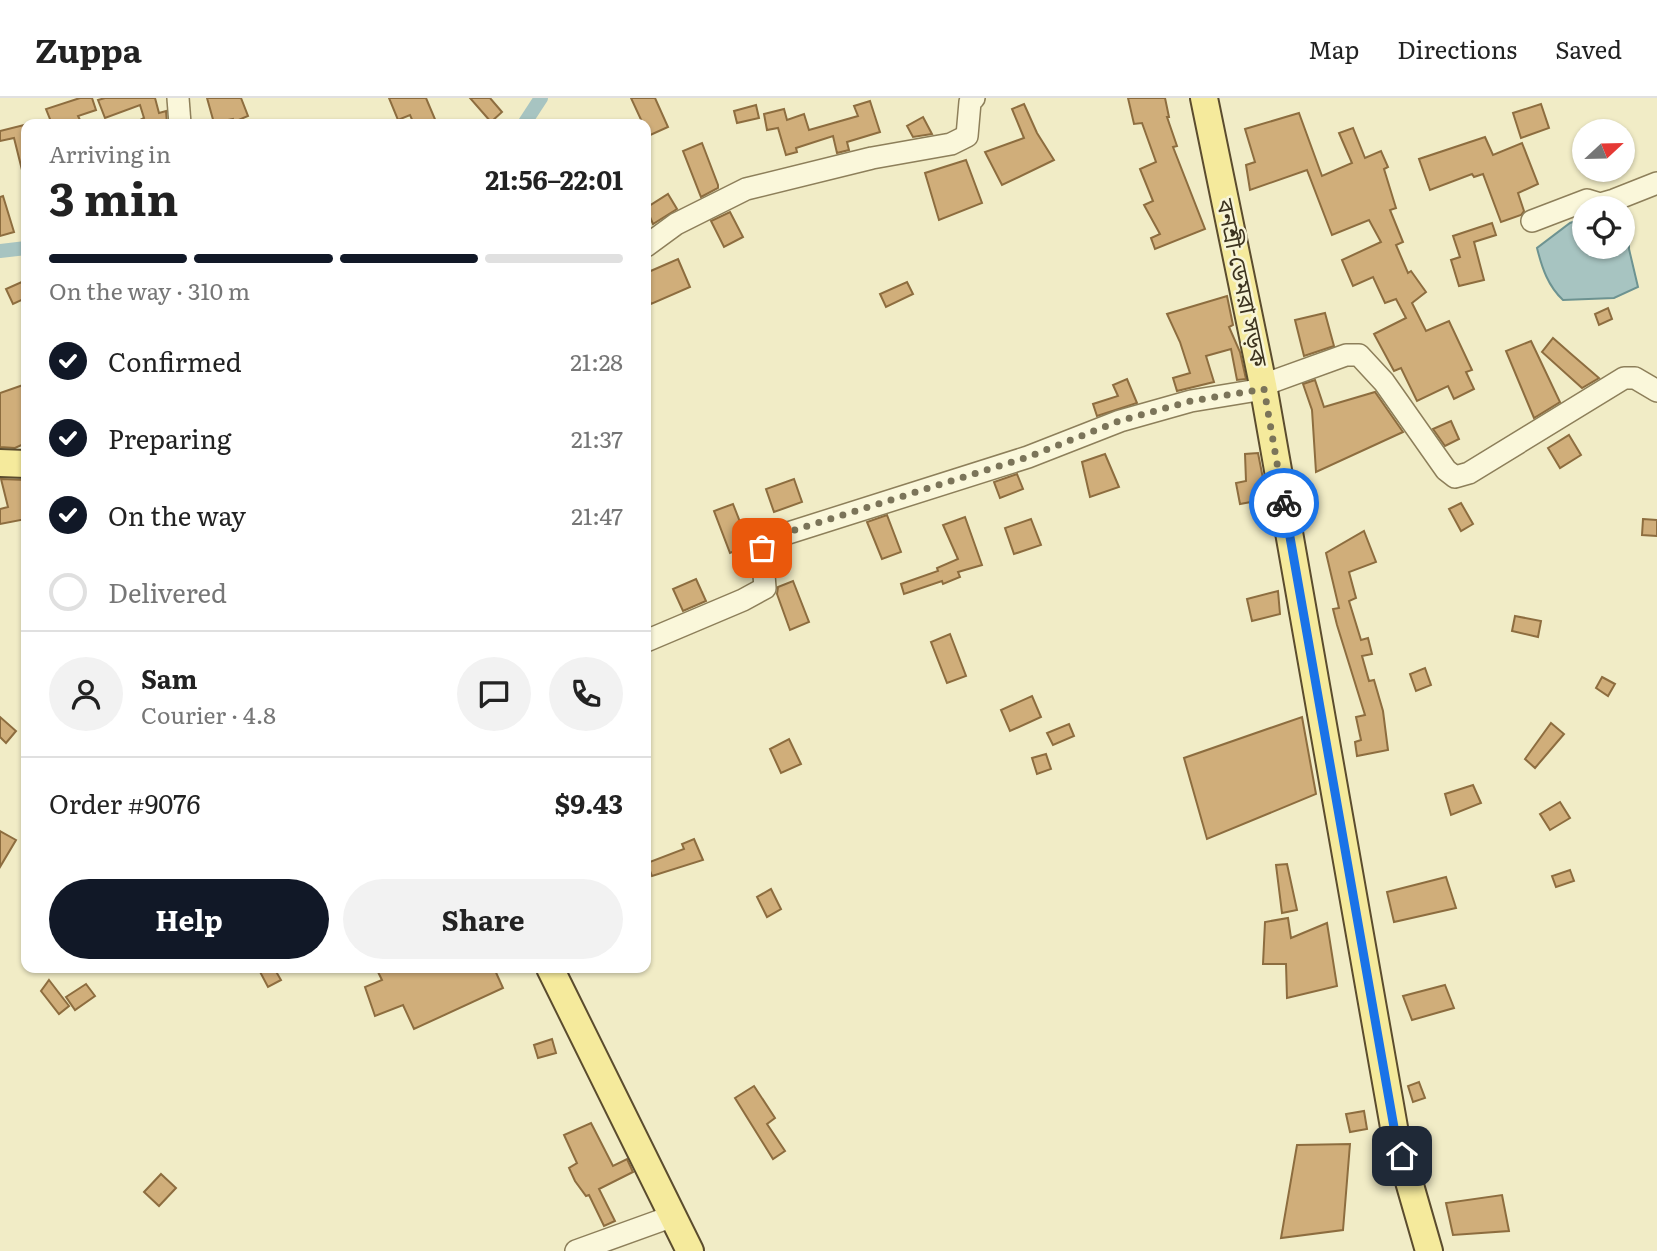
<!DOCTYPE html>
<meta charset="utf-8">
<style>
:root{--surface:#fff;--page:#f2f2f2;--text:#222;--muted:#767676;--line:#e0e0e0;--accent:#111827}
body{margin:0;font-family:Literata,"Noto Sans Bengali",serif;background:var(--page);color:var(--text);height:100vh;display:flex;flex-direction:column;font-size:26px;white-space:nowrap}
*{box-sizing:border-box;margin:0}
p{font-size:23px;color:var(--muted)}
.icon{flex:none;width:38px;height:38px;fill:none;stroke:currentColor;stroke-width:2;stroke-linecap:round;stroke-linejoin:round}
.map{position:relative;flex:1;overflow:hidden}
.panel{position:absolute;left:21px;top:21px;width:630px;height:854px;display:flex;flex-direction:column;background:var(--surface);border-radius:14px;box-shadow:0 2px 5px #0004}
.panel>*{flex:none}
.needle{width:46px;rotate:68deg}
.tools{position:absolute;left:1572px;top:21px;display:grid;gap:14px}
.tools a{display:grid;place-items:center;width:63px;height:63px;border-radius:50%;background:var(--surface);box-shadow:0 2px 5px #0004;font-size:35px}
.pin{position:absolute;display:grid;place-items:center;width:60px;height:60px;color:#fff;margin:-30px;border-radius:14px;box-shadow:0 4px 10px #0006}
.courier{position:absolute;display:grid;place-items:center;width:70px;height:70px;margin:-35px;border:5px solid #1a73e8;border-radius:50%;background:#fff;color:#222;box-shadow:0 2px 9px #0007}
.overview em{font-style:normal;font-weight:700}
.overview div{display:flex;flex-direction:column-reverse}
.overview{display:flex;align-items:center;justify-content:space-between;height:119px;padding:0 28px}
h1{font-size:46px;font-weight:700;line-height:52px}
.bar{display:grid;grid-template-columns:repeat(4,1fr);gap:10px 7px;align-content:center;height:84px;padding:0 28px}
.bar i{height:9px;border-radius:5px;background:var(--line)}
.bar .active{background:var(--accent)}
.bar p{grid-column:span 4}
.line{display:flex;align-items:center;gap:18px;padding:0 28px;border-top:2px solid var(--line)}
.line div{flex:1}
.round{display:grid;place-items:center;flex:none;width:74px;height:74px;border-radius:37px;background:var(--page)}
ol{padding:0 28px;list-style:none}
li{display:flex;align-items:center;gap:21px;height:77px}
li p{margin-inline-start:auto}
li .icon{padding:7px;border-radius:50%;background:var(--accent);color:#fff;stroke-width:4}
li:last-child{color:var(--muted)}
li i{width:38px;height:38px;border:4px solid var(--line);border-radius:50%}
.action{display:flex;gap:14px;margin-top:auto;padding:14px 28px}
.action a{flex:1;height:80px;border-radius:42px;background:var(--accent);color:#fff;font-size:28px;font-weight:700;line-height:80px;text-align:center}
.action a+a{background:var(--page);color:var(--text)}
header{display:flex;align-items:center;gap:42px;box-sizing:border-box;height:98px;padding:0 35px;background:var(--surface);border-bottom:2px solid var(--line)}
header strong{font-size:33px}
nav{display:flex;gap:38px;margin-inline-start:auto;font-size:24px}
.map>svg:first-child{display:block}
.water{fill:#a7c4c1;stroke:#6d9391;stroke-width:2}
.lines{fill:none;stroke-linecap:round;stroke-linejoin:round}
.canal{stroke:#a7c4c1;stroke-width:14}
.building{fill:#d0ae7a;stroke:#8d6d3f;stroke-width:2}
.minor-casing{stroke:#8d7f5a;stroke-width:24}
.major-casing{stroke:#5b4c2e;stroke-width:30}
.minor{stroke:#faf7da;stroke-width:21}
.major{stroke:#f5ea9c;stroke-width:26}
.done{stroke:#7b7459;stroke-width:7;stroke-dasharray:0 12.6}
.route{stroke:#1a73e8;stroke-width:9}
.labels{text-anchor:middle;stroke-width:5;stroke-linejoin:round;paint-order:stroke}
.street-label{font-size:23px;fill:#3c331f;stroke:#f7f4d6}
</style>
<header>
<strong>Zuppa</strong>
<nav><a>Map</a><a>Directions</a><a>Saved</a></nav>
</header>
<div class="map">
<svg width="1657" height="1153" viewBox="0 0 1657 1153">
<rect width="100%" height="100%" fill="#f1ecc6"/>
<path class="water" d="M1622,118L1629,119V151L1638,189L1614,200L1563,202C1548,188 1542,170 1537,150L1570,125L1584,120V149H1622Z"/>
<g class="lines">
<g class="canal">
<polyline points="524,26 541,0"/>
<polyline points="0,153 26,150"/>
</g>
</g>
<g class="building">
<polygon points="80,0 92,0 96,12 78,18 82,26 52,26 46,11"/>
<polygon points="105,0 155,0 159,15 166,13 167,26 133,26 144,20 140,7 105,20 98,2"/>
<polygon points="207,0 241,0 248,18 234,24 233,21 214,25"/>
<polygon points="389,0 426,0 437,26 414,26 410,17 398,22"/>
<polygon points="470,0 490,0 502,14 491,24"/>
<polygon points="631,0 655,0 668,29 648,38 646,26 643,26"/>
<polygon points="1128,0 1165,0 1169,19 1167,19 1177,48 1173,49 1205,131 1155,151 1151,140 1160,136 1144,107 1153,103 1140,71 1156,64 1142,25 1134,26"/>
<polygon points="870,3 880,34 847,44 849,52 837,55 833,38 796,50 797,54 786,57 778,30 767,32 764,16 784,11 787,22 804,16 809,32 858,18 854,8"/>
<polygon points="1024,6 1037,35 1054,62 1002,87 985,54 1024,40 1012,11"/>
<polygon points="1541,6 1549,30 1521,40 1513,15"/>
<polygon points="756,7 759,20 737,25 734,13"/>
<polygon points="1299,15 1322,78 1352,65 1339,35 1353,30 1365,60 1381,53 1388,69 1384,71 1396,110 1390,112 1403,144 1396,147 1408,175 1411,173 1426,194 1412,205 1426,233 1449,223 1472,272 1466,274 1474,291 1454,301 1448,288 1417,303 1401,270 1394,273 1374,236 1406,220 1396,201 1385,205 1373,179 1353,188 1342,162 1381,144 1369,122 1332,137 1307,72 1250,92 1246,67 1255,64 1245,31"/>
<polygon points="923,19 932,36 913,39 907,28"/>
<polygon points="24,27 26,71 22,72 14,40 0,43 0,33"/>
<polygon points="1485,39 1493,57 1522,45 1538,86 1518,95 1524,113 1521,117 1501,124 1483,76 1474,79 1472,76 1430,92 1419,61"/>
<polygon points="702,45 718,87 718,90 701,99 683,53"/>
<polygon points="966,62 982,105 939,122 925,75"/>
<polygon points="668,96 677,111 653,126 646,110"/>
<polygon points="3,98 14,134 0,138 0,99"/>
<polygon points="730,114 743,139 724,149 711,123"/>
<polygon points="1492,125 1496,137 1474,144 1484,182 1459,188 1451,162 1460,159 1453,138"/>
<polygon points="678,161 690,189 651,206 646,194 646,175"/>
<polygon points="24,183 26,200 13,206 6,191"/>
<polygon points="907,184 913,196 886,209 880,196"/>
<polygon points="1227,198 1233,227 1229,229 1240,254 1246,281 1237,282 1231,251 1206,258 1214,284 1177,293 1173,280 1190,275 1180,244 1167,216"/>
<polygon points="1608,210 1612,221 1599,227 1595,216"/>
<polygon points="1325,215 1334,248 1304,258 1295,222"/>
<polygon points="1553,240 1570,255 1599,280 1582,290 1542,254"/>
<polygon points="1531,243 1560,304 1534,320 1506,253"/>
<polygon points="1127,281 1137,305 1097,318 1093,306 1118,298 1113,287"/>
<polygon points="1315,282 1324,309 1375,294 1403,334 1316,374 1312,312 1303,286"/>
<polygon points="26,286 26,345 15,350 0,349 0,295"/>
<polygon points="1451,323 1459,341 1445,348 1433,331"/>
<polygon points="1569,337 1581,357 1560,370 1548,350"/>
<polygon points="1258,355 1267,401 1240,406 1236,385 1246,383 1245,356"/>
<polygon points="1105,356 1119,389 1090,399 1082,364"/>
<polygon points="1017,376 1023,391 1000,400 994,384"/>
<polygon points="1,381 26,382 26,421 0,426 0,411 8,409"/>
<polygon points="794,381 802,404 774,414 766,391"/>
<polygon points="1461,405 1473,426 1461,433 1449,411"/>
<polygon points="733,406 749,447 730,455 714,413"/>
<polygon points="887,417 901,454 882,461 867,424"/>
<polygon points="965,419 982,467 958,474 960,479 943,486 942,483 904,496 901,486 938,473 937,470 958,461 943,427"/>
<polygon points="1031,421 1041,447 1014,456 1005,430"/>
<polygon points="1643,421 1657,422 1657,438 1642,437"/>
<polygon points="1364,433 1376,464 1349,474 1356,500 1349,503 1361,542 1368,540 1372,556 1362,558 1369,583 1374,582 1383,613 1388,652 1357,658 1355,644 1361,642 1356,619 1365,617 1337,527 1333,511 1339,510 1326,455"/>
<polygon points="696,481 706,503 683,513 673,491"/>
<polygon points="793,483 809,524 790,532 777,496 778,489"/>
<polygon points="1278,493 1280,516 1252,523 1247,501"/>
<polygon points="1515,518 1541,523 1538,539 1512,533"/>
<polygon points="950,536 966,578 947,585 931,544"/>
<polygon points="1425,570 1431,587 1416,593 1410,576"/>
<polygon points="1602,579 1615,586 1608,598 1596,590"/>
<polygon points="1032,598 1041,619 1010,633 1001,612"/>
<polygon points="0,619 16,633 6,645 0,639"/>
<polygon points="1302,619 1316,696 1207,741 1184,660"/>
<polygon points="1551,625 1564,636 1535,670 1525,661"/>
<polygon points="1069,626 1074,638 1053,647 1047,635"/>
<polygon points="789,641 801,666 781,675 770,651"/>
<polygon points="1046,656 1051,671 1037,676 1032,660"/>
<polygon points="1473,687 1481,705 1451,717 1445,696"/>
<polygon points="1560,704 1570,720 1550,732 1540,716"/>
<polygon points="0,733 16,742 0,769"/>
<polygon points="694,741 703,762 652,778 647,765 684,751 682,746"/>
<polygon points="1287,766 1297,812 1282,815 1276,767"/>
<polygon points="1570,772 1574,783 1556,789 1552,778"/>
<polygon points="1446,779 1456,810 1394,824 1387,794"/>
<polygon points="771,791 781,811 767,819 757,799"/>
<polygon points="1288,820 1291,840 1327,825 1337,888 1287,900 1286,866 1263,866 1265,824"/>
<polygon points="258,870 274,870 281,882 268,889"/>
<polygon points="376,870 494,870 503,890 414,931 403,907 375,918 365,889 382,882"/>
<polygon points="49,882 69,908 59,916 41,893"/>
<polygon points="86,886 95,898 75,912 66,899"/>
<polygon points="1445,887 1454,910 1412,922 1403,898"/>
<polygon points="552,941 556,955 538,960 534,947"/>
<polygon points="1419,984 1425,1000 1413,1004 1408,988"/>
<polygon points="754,988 775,1020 767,1026 785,1053 773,1061 735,1000"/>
<polygon points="1364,1013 1367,1031 1350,1034 1346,1016"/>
<polygon points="591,1025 613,1068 627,1061 633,1074 599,1091 615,1123 604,1128 589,1097 586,1098 575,1083 569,1070 577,1065 564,1037"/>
<polygon points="1350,1046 1343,1132 1281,1140 1297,1047"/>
<polygon points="161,1076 176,1090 159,1108 144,1094"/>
<polygon points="1502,1097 1509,1133 1453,1137 1446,1105"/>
</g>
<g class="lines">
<defs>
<g id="minor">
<polyline points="178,0 180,26"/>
<polyline points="1532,123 1587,102 1600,106 1614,102 1657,85"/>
<polyline points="646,148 676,126 746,91 872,60 951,46 967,38 970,4 974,0"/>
<polyline points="1263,287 1346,257 1359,257 1384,284 1446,372 1455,379 1469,375 1624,280 1635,280 1657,293"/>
<polyline points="646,543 743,502 765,490 762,450 782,437 1028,359 1120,323 1191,303 1264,291"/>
<polyline points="576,1153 673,1118"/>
</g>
<g id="major">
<polyline points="1204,0 1263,287 1395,1035 1429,1153"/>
<polyline points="0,365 26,366"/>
<polyline points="550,870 690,1153"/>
</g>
</defs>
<use href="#minor" class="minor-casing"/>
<use href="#major" class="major-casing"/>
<use href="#minor" class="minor"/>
<use href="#major" class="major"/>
</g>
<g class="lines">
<polyline class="done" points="762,450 782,436 1028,359 1119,323 1191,303 1264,291 1284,405"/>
<polyline class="route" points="1284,405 1395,1035 1402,1058"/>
</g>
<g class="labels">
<g class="street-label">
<text transform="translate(1242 185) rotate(78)" y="8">বনশ্রী-ডেমরা সড়ক</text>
</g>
</g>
</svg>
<div class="tools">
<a><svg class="needle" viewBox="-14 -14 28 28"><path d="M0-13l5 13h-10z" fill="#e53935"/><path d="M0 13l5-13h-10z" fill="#767676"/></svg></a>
<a><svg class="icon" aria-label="locate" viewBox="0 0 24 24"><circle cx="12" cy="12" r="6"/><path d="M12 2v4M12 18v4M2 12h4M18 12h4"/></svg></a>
</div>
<div class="pin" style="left:762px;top:450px;background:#ea580c"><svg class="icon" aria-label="bag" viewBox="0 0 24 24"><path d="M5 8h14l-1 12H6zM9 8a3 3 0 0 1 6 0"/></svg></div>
<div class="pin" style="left:1402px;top:1058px;background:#1f2937"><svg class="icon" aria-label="home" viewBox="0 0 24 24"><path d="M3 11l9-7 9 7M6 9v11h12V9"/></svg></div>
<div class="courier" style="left:1284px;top:405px"><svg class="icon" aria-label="bike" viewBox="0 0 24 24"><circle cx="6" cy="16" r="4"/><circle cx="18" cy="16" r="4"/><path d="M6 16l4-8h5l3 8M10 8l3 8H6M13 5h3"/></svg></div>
<section class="panel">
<div class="overview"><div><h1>3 min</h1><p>Arriving in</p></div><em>21:56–22:01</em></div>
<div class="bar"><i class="active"></i><i class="active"></i><i class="active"></i><i></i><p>On the way · 310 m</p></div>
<ol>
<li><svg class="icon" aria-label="check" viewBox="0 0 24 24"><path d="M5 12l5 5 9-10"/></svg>Confirmed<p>21:28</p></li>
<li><svg class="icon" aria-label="check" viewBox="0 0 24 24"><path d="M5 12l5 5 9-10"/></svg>Preparing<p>21:37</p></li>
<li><svg class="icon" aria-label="check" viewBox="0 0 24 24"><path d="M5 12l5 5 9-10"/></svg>On the way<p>21:47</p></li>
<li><i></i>Delivered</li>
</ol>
<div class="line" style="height:126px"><a class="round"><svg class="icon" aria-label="person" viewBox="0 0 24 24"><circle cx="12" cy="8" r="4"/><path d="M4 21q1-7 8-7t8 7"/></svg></a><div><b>Sam</b><p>Courier · 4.8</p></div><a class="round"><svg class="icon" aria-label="chat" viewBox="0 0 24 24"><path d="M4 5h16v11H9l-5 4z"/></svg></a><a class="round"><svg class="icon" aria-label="phone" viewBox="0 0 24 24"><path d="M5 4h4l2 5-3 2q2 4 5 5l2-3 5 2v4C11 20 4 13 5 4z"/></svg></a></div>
<div class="line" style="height:91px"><div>Order #9076</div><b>$9.43</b></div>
<div class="action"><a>Help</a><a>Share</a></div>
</section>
</div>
